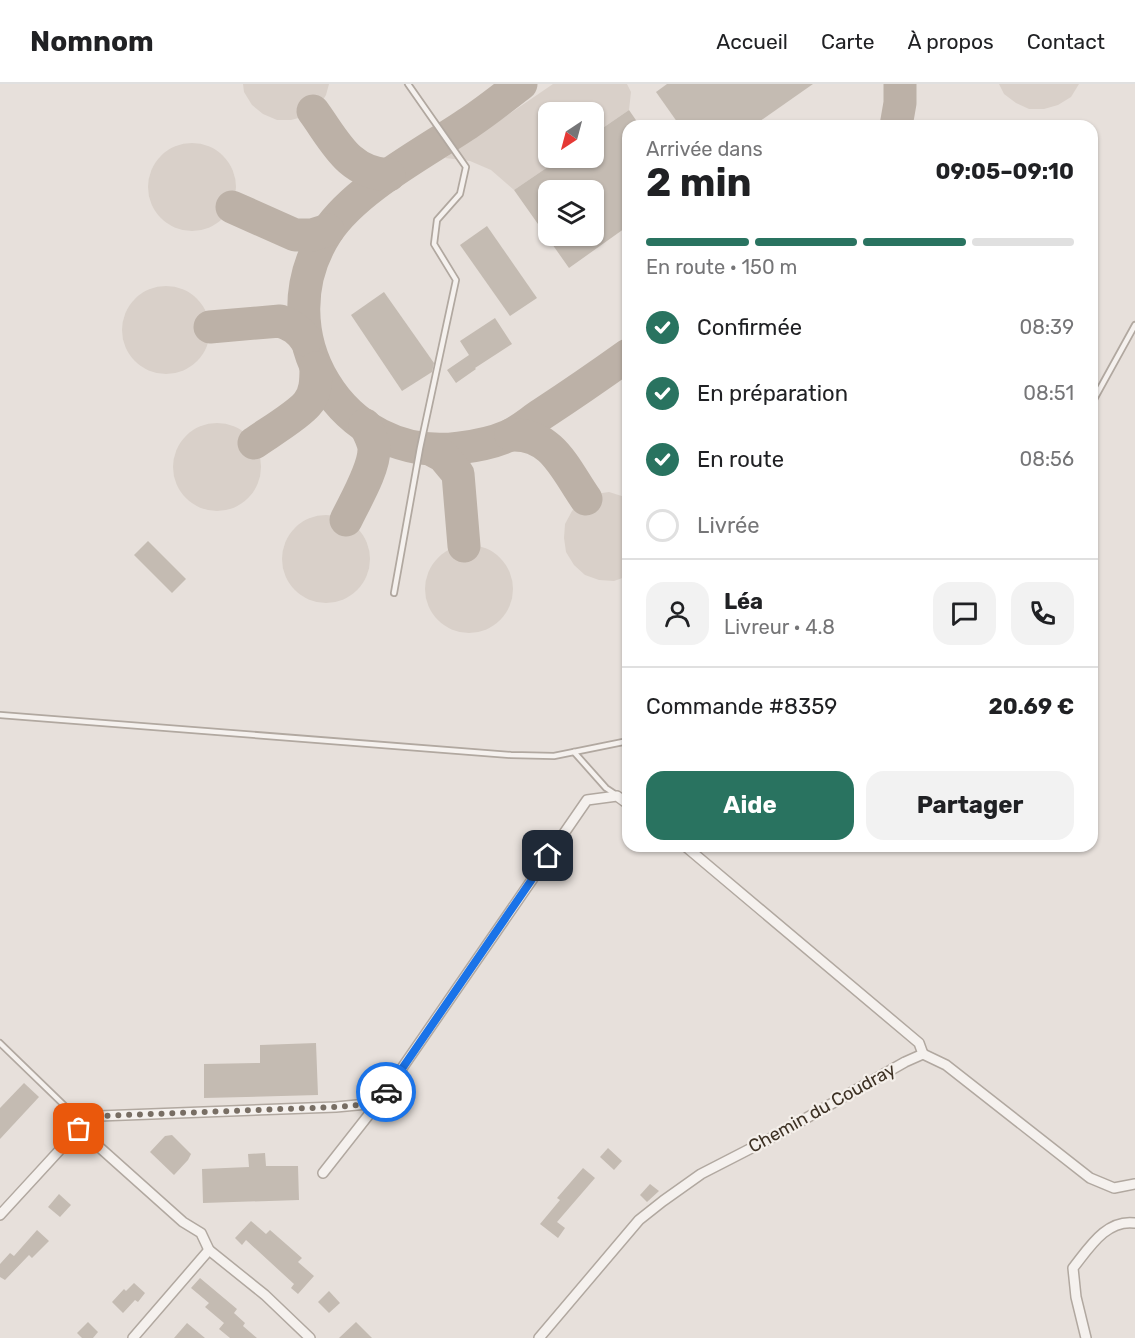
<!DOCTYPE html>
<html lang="fr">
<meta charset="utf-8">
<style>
:root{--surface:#fff;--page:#f2f2f2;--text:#202124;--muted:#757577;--line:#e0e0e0;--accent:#297360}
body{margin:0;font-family:Rubik,sans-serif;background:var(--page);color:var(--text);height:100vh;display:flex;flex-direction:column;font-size:22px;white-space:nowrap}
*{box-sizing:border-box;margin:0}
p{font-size:20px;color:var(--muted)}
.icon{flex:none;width:33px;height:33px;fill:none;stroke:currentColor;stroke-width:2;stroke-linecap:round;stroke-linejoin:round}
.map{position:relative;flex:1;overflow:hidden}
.panel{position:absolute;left:622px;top:36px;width:476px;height:732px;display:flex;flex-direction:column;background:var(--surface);border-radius:18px;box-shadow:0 2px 4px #0004}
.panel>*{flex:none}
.needle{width:39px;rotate:216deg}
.buttons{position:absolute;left:538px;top:18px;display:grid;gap:12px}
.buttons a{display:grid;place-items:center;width:66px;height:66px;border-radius:12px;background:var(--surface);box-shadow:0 2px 4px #0004;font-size:30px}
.pin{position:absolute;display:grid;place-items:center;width:51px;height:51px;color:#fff;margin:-26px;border-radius:12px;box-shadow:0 3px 9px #0006}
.courier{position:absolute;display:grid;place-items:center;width:60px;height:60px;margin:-30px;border:4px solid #1a73e8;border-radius:50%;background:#fff;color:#222;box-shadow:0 2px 8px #0007}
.headline em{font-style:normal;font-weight:700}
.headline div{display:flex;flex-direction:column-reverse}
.headline{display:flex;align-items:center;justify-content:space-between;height:102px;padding:0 24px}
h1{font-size:39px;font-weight:700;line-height:45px}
.bar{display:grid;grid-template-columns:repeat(4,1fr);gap:9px 6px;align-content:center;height:72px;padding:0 24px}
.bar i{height:8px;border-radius:4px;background:var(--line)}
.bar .active{background:var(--accent)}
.bar p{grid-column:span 4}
.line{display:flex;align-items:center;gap:15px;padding:0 24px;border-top:2px solid var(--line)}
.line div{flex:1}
.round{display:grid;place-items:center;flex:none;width:63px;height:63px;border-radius:18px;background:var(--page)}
ol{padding:0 24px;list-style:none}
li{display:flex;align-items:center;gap:18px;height:66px}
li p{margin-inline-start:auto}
li .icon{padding:6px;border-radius:50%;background:var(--accent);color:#fff;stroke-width:4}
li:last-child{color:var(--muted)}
li i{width:33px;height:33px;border:3px solid var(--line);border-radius:50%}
.cta{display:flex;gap:12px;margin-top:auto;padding:12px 24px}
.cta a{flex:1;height:69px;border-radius:18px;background:var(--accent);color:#fff;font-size:24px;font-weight:700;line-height:69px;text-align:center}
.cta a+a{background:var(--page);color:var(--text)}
header{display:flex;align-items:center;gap:36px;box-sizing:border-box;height:84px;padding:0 30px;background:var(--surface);border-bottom:2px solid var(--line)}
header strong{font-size:28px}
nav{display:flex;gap:33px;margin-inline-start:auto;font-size:21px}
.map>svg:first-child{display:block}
.built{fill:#d9d0c9}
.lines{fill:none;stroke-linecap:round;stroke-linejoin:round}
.taxiway{stroke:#bcb1a7;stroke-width:33}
.building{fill:#c4bbb2;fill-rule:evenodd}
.lane-casing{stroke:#b1a8a0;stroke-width:8}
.street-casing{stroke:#b1a8a0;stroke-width:12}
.lane{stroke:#f5f1ee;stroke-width:4.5}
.street{stroke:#f5f1ee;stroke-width:9}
.done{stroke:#786e64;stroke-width:6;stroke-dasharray:0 10.8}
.route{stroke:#1a73e8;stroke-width:8}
.labels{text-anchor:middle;stroke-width:4.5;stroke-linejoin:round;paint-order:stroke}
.street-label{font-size:18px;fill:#3d3124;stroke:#f4efea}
</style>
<header>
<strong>Nomnom</strong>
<nav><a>Accueil</a><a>Carte</a><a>À propos</a><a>Contact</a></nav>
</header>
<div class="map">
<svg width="1135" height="1254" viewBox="0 0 1135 1254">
<rect width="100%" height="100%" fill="#e7e0db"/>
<g class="built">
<polygon points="243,0 329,0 326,11 318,24 306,32 291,36 277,36 263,30 252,21 244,8"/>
<polygon points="553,0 627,0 631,8 629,26 594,50 594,28 549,28 549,74 561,74 514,106 491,86 470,77 445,74"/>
<polygon points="999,0 1079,0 1071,13 1058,21 1044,25 1029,25 1016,19 1004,10"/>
<circle cx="192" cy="103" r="44"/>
<circle cx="166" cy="246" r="44"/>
<circle cx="217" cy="383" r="44"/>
<polygon points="609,408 628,414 628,492 614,497 599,496 585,491 574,481 566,468 564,454 565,440 572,427 582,416 595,410"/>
<circle cx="326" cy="475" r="44"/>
<circle cx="469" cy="505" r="44"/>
</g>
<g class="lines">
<g class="taxiway">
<path d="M521,0C504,13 488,26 470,38C426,68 356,104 327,148C262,247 342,380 459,364C476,362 492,359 508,352C520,347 531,337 542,330C571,311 600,291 628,271"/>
<path d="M313,27C335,57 348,89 389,91"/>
<polyline points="896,42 900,19 900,0"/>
<polyline points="232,123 295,151 312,151 328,146"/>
<path d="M210,243L280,237C292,241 299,246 306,256"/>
<path d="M511,351C552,349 565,385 586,415"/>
<path d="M254,359C268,349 297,332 307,320C316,310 316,296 316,284"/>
<polyline points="432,366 443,372 458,390 464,462"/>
<path d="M346,436C355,417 375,384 374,364C373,356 369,349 365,341"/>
</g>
</g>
<g class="building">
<polygon points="667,0 813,0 753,42 680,42 656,8"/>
<path d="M629,26L640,42H628V142L569,184L514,106L561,74H594V50ZM549,106H594V152H549Z"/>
<polygon points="487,142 537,214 510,232 460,161"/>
<polygon points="384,208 434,279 432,288 402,307 351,231"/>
<polygon points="495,234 512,260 475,284 476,285 456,299 447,286 469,271 460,257"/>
<polygon points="148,457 186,495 172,509 134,471"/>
<polygon points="316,959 318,1011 204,1014 204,980 260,979 260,961"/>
<polygon points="24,999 39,1013 0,1055 0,1024"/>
<polygon points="172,1051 191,1070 188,1076 174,1091 150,1068 165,1052"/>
<polygon points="608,1064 622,1077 614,1086 600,1073"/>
<polygon points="265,1069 266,1082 298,1082 299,1116 203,1119 202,1085 249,1083 248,1070"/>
<polygon points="583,1084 595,1094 557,1138 565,1144 558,1154 540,1140 560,1116 557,1114"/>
<polygon points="650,1100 659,1107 647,1118 640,1111"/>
<polygon points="59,1110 71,1121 60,1133 48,1123"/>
<polygon points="251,1137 266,1150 270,1146 302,1174 298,1178 314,1192 298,1210 291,1204 294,1200 246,1156 242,1161 235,1154"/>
<polygon points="37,1146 49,1157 32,1174 29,1171 5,1196 0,1193 0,1180 10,1169 14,1172"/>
<polygon points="200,1194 237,1225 234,1229 245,1239 243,1242 257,1254 230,1254 219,1245 224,1239 205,1223 209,1219 191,1204"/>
<polygon points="134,1199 145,1209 138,1218 135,1216 123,1229 112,1218 124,1205 126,1207"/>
<polygon points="329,1207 340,1219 329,1229 318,1218"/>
<polygon points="88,1238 98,1248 93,1254 82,1254 77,1249"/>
<polygon points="356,1238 372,1254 339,1254"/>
<polygon points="187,1239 205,1254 174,1254"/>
</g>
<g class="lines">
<defs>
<g id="lane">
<polyline points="1092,319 1135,241"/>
<polyline points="394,509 420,364 456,196 434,160 437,136 460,110 466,83 408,0"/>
<polyline points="0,631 511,671 554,672 628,657"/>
<polyline points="574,668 606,704 615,710"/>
<polyline points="0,959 66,1023 79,1045"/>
</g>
<g id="street">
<polyline points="685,762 919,959 923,970"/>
<polyline points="79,1045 183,1138 201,1149 209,1166 265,1211 310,1254"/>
<polyline points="323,1089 378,1019 587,716 617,712 628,720"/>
<polyline points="0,1131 79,1045 99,1032 336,1023 378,1019"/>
<polyline points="133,1254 209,1166"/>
<polyline points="539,1254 639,1136 663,1117 701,1090 773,1053 905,978 923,970 946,981 1090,1094 1114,1104 1135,1100"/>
<path d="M1086,1254L1076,1213L1073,1184C1089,1164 1106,1135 1135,1139"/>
</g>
</defs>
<use href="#lane" class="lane-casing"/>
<use href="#street" class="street-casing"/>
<use href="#lane" class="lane"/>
<use href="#street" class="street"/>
</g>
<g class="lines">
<polyline class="done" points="79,1045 99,1032 336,1023 378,1019 386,1008"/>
<polyline class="route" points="386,1008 548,772"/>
</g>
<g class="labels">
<g class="street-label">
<text transform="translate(822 1024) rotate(-29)" y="6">Chemin du Coudray</text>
</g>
</g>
</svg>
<div class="buttons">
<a><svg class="needle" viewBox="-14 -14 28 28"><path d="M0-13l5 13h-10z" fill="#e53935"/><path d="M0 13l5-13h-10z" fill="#757577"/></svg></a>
<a><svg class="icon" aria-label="layers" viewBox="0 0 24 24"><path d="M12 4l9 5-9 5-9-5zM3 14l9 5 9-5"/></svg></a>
</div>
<div class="pin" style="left:79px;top:1045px;background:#ea580c"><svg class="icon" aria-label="bag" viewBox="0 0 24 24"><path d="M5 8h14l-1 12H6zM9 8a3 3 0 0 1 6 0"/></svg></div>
<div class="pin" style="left:548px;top:772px;background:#1f2937"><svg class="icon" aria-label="home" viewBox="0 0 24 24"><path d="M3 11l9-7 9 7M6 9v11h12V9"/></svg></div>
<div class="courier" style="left:386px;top:1008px"><svg class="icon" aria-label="car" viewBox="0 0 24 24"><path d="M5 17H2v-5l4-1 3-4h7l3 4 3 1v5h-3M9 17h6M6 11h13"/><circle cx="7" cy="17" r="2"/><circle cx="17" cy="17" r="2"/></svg></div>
<section class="panel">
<div class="headline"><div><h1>2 min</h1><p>Arrivée dans</p></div><em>09:05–09:10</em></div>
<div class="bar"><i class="active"></i><i class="active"></i><i class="active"></i><i></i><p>En route · 150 m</p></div>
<ol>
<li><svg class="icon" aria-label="check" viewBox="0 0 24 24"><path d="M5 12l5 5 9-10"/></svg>Confirmée<p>08:39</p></li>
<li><svg class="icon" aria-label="check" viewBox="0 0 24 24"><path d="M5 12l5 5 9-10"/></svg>En préparation<p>08:51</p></li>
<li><svg class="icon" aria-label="check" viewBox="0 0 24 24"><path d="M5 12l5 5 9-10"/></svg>En route<p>08:56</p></li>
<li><i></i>Livrée</li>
</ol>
<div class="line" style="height:108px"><a class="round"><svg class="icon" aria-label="person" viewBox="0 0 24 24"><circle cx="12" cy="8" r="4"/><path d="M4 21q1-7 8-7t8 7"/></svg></a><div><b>Léa</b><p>Livreur · 4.8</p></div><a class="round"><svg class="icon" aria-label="chat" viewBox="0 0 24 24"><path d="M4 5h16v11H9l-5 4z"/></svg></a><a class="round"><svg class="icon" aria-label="phone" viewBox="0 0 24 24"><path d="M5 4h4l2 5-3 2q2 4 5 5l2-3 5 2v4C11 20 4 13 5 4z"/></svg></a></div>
<div class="line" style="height:78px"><div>Commande #8359</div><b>20.69 €</b></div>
<div class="cta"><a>Aide</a><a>Partager</a></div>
</section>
</div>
